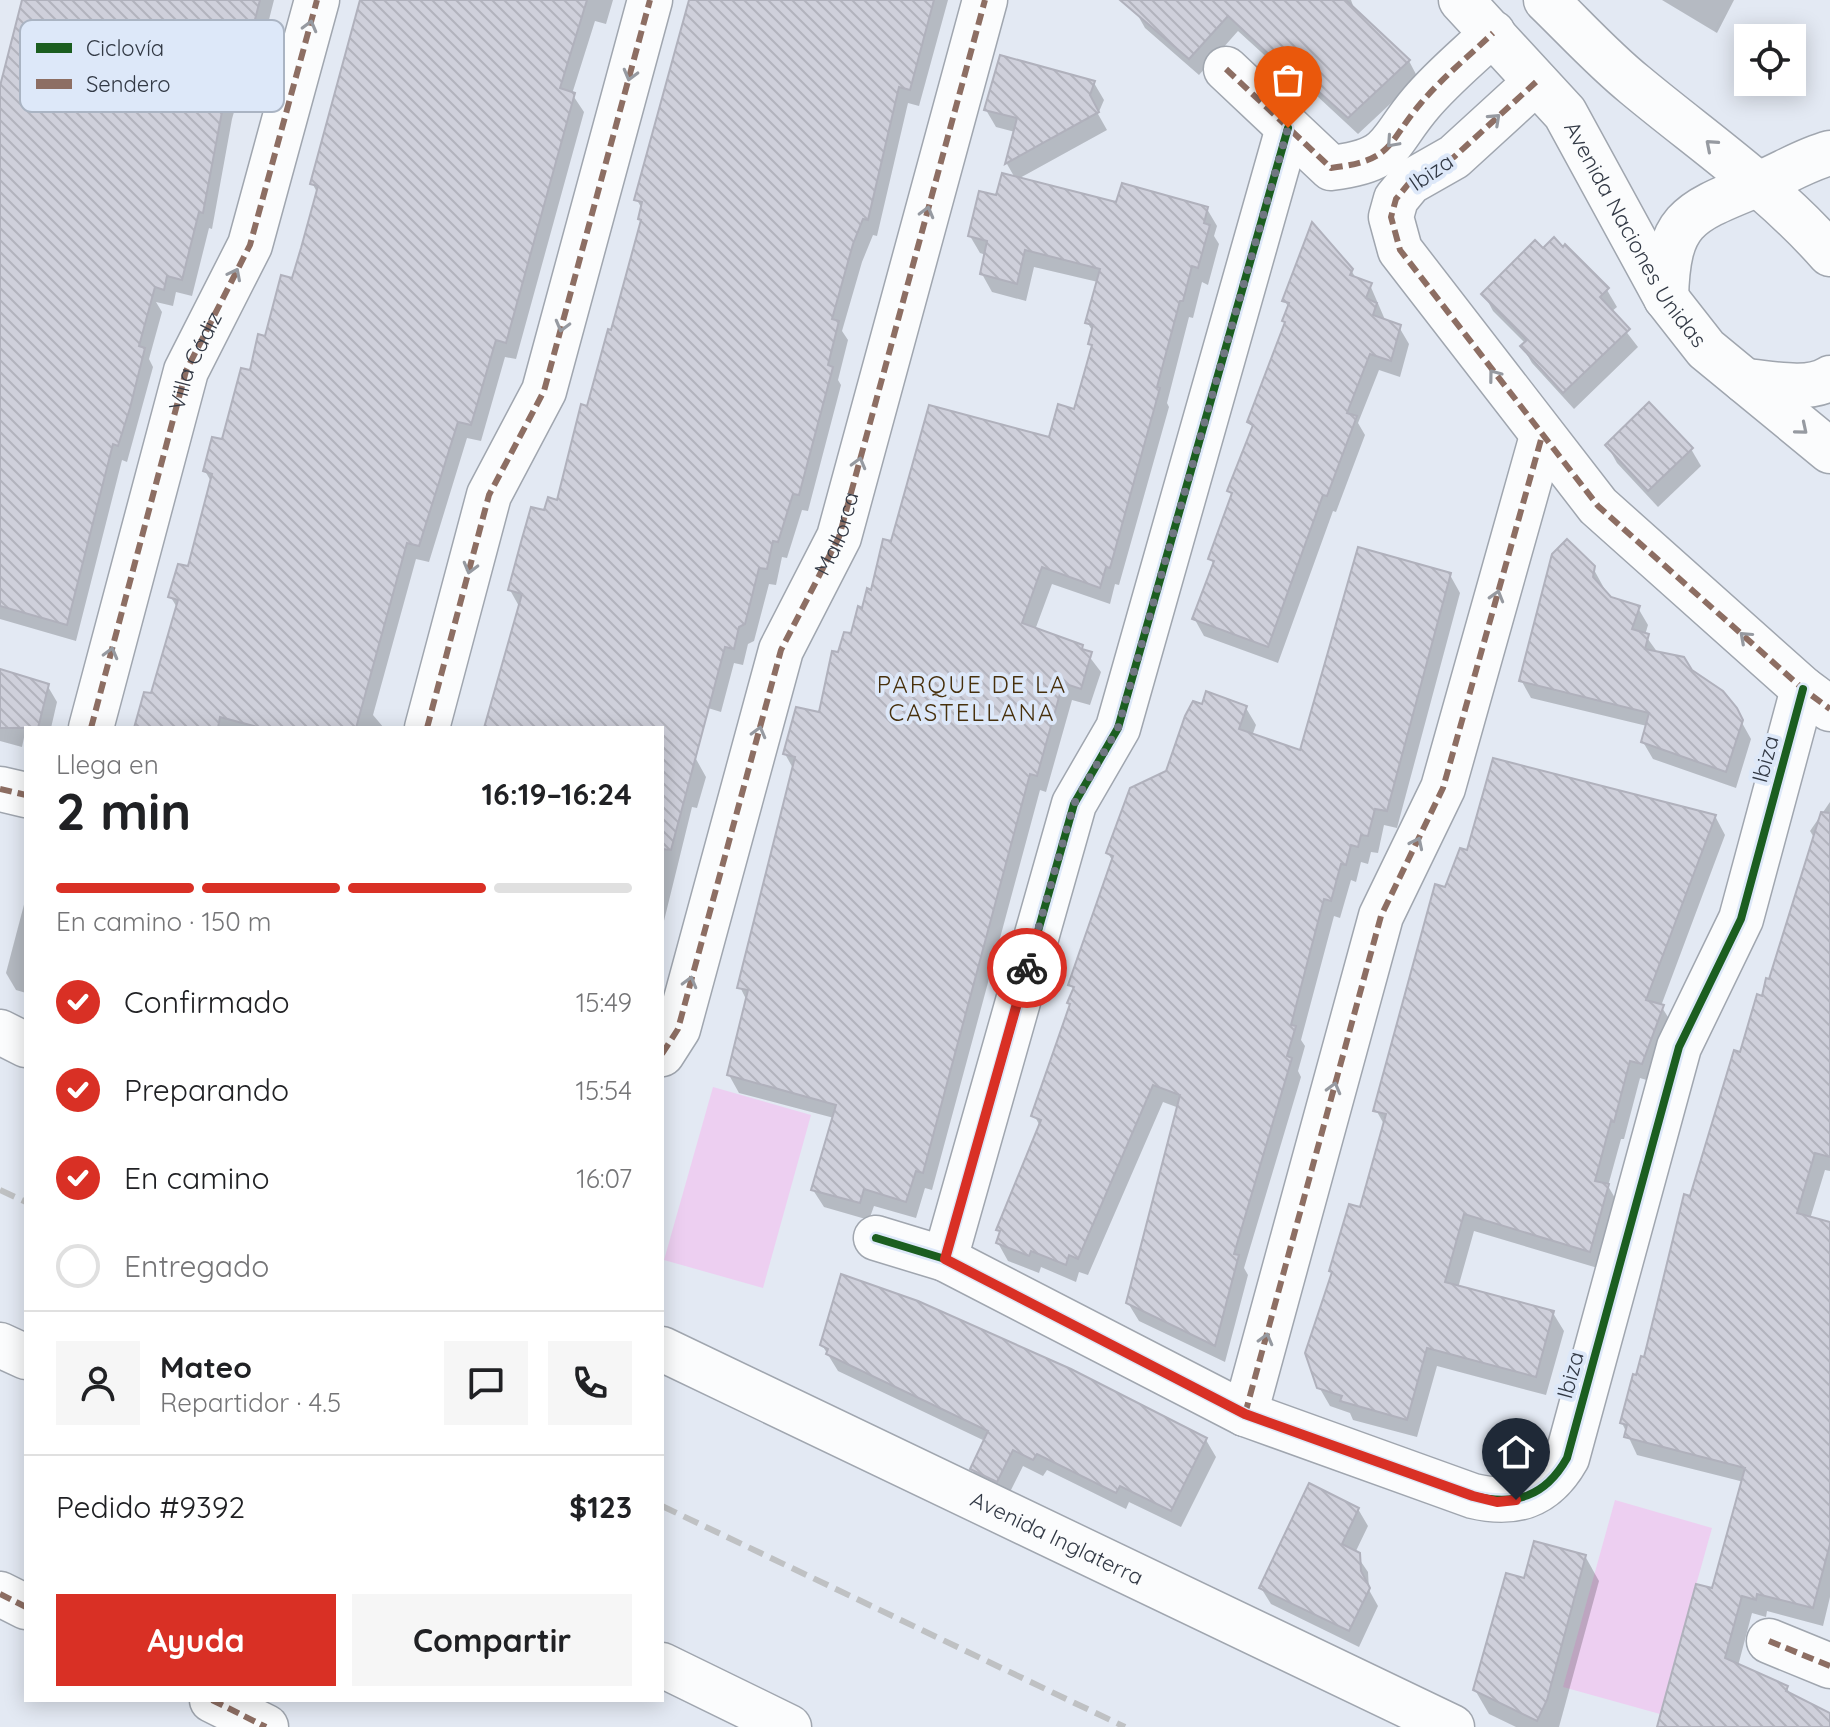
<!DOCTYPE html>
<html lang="es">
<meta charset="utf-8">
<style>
:root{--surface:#fff;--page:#f6f6f6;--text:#202124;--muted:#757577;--line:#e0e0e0;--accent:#d93025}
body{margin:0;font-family:Quicksand,sans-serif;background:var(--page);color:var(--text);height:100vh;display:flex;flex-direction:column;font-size:30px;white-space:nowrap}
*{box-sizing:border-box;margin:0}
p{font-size:26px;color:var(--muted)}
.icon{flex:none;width:44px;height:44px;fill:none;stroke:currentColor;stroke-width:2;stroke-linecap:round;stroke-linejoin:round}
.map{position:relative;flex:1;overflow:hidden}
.drawer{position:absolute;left:24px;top:726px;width:640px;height:976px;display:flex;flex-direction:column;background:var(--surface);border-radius:0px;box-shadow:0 4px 20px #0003}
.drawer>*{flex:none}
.tools{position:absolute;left:1734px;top:24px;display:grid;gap:16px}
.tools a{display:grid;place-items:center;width:72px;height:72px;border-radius:0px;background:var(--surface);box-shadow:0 4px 20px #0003;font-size:40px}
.pin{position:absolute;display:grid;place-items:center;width:68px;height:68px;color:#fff;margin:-82px -34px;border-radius:50% 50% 50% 0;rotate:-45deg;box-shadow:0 0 8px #0007}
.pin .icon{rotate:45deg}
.courier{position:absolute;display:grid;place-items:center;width:80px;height:80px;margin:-40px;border:6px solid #d93025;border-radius:50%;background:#fff;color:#222;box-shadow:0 2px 10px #0007}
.overview em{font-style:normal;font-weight:700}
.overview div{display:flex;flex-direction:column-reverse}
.overview{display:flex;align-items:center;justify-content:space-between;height:136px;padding:0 32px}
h1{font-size:52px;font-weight:700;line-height:60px}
.bar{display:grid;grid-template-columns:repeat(4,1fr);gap:12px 8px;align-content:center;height:96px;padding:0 32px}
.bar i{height:10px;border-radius:6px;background:var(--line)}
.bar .selected{background:var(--accent)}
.bar p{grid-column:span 4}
.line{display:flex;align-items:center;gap:20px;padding:0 32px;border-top:2px solid var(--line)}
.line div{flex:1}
.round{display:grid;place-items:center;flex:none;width:84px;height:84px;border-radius:0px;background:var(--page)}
ol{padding:0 32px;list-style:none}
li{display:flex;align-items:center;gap:24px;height:88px}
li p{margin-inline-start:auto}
li .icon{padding:8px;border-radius:50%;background:var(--accent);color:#fff;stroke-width:4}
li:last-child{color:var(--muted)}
li i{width:44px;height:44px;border:4px solid var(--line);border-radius:50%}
.cta{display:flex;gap:16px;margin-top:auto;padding:16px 32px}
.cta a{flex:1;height:92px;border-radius:0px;background:var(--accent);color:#fff;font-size:32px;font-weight:700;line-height:92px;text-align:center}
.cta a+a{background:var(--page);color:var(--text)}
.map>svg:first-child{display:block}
.garden{fill:#edcff1}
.shadow{fill:#0003}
.building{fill:url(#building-back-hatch);stroke:#b0b1bc;stroke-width:2}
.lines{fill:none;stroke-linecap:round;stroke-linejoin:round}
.street-casing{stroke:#a0a6af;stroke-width:47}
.secondary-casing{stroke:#a0a6af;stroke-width:47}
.street{stroke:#fbfcfd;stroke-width:44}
.secondary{stroke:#fbfcfd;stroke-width:44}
.rail{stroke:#bfc1c3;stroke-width:6;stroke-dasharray:16 8;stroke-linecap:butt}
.quiet{stroke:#8d6e63;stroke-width:6;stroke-dasharray:12 6;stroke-linecap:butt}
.cycleway-casing{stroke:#dde8f9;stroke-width:13}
.cycleway{stroke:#1b5e20;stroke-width:8}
.oneway{stroke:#969aa1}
.done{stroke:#707782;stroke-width:8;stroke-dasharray:0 14.4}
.route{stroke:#d93025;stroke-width:10}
.labels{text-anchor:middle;stroke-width:8;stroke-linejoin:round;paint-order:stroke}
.street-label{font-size:22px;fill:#323945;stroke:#dde8f9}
.neighbourhood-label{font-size:24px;letter-spacing:2px;fill:#47300c;stroke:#dde8f9}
.key{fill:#dde8f9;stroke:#aab4c3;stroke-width:2}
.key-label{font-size:22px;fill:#323945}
</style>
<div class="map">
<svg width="1830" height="1727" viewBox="0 0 1830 1727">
<defs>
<pattern id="building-back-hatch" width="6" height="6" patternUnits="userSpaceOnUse" patternTransform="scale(2)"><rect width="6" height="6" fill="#cfd0db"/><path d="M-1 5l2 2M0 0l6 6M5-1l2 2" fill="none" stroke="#b2b3bd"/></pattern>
</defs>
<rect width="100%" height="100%" fill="#e3e9f3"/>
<g class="garden">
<polygon points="713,1087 811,1115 763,1288 664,1260"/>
<polygon points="1615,1500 1712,1528 1660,1714 1563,1687"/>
</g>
<g class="shadow">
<polygon points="26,0 274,0 259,59 250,56 232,119 212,229 209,228 192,296 176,292 173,306 156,302 162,312 149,359 153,367 127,462 122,460 76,641 0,619 0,91"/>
<polygon points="360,0 613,0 606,24 595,21 572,94 584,112 516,359 505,357 481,441 467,438 429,562 416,559 373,715 384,728 136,728 152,695 178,609 170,596 190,569 212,483 205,471 223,441 293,280 318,194 312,183"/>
<polygon points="692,0 948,0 919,106 908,103 877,236 873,235 862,262 842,331 848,340 838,380 841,385 808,511 802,510 787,558 782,557 776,585 769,584 754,641 748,644 743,665 734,663 721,712 708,708 696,759 706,777 697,808 692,807 662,929 662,728 484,728 520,608 510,590 546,513 559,502 612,333 643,223 642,209 637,200"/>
<polygon points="1145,0 1351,0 1355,11 1409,61 1418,78 1358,134 1289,70 1285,74 1238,31 1199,75 1145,28 1136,12"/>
<polygon points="1662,0 1734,0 1717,33"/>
<polygon points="1094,83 1104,100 1098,114 1107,130 1018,179 1117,204 1207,209 1217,226 1214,236 1219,244 1208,285 1202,282 1193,318 1189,317 1167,403 1169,407 1119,585 1115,584 1110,604 1052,584 1035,630 1082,647 1101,672 1090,705 1072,700 1046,792 1040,790 932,1190 925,1188 916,1218 874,1206 869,1220 824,1207 813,1190 834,1118 739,1093 729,1075 747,1001 740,987 794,770 785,754 821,715 840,655 852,635 892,544 1050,439 1076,411 1093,349 1090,344 1093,332 1087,322 1098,282 1034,267 1026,301 992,292 982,274 986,255 980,253 970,236 1015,178 1007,164 1015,132 996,127 986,110"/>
<polygon points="1543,250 1607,290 1617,307 1611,312 1638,347 1574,409 1532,363 1522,346 1525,343 1493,311 1484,294"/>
<polygon points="1351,270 1357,280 1370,285 1386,322 1399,327 1409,344 1400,377 1379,370 1358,423 1365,435 1336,512 1333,511 1278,663 1204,636 1194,618 1214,565 1210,558 1233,497 1229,491 1254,429 1249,422 1286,324 1289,308 1284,300"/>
<polygon points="1607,445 1691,449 1701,466 1658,507 1617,463"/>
<polygon points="1593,568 1610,599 1638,608 1648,625 1645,635 1658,653 1691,671 1741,721 1751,739 1736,788 1653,759 1643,742 1647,726 1531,698 1521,680"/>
<polygon points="1450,575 1460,593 1397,828 1384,825 1378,853 1371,852 1368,864 1361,862 1356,882 1351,880 1340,918 1334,916 1301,1040 1305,1046 1298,1071 1301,1077 1244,1268 1248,1275 1225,1362 1139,1321 1128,1303 1179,1108 1163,1102 1088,1275 1079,1272 1076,1282 1041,1267 1039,1273 1008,1261 998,1243 1001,1234 999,1230 1040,1126 1034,1115 1071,1006 1074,991 1071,985 1113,862 1108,853 1167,772 1246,708 1256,725 1252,736 1301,753"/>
<polygon points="0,671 47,685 57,702 51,728 26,728 22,747 0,741"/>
<polygon points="1830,802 1830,1171 1825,1170 1810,1219 1830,1225 1830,1597 1823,1626 1767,1611 1766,1617 1752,1613 1738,1666 1787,1688 1791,1696 1830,1715 1830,1727 1659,1727 1714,1590 1744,1482 1637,1455 1622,1423 1645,1360 1692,1198 1770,981 1815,839 1810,831"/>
<polygon points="1715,816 1725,835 1661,1006 1673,1025 1653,1082 1640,1078 1624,1139 1621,1139 1608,1186 1619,1205 1601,1269 1474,1231 1458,1288 1553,1313 1564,1331 1546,1395 1437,1366 1417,1437 1353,1420 1350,1413 1330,1406 1319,1387 1385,1126 1376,1110 1447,889"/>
<polygon points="26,897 26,993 16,990 6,973"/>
<polygon points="822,1345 1206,1440 1216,1457 1181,1527 1129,1502 1126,1509 1047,1470 1043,1476 1023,1466 1007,1498 982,1486 972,1469 985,1441 838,1371"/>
<polygon points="1358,1509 1368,1526 1355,1553 1368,1572 1369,1590 1378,1606 1359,1647 1271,1604 1261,1588"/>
<polygon points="1585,1556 1599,1581 1559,1727 1516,1727 1489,1714 1475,1690 1525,1581"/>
</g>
<g class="building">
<polygon points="22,0 260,0 249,43 241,40 224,101 203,213 199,212 182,280 167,276 164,290 155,287 139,346 145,348 130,408 118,446 113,444 67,625 0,606 0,86"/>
<polygon points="360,0 587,0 560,88 575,93 506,343 496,340 471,425 458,422 419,546 407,543 356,728 261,728 220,717 218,728 134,728 144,692 151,693 178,600 168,597 178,564 188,566 212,474 203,471 212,437 222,439 241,368 250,370 258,334 265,336 281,275 292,278 301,248 318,186 310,184"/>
<polygon points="689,0 934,0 910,90 899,87 868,220 863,219 853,244 832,319 839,321 828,365 833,367 799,495 793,494 778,542 773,541 767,569 759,568 745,624 739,627 734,649 725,647 671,850 662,849 662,728 484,728 522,594 508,590 521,542 531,507 544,510 548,497 557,500 581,404 587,406 608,329 611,330 641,220 638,219 642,202 634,200"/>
<polygon points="1120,0 1346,0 1410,60 1348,118 1278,55 1274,59 1228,16 1189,59"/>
<polygon points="1000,55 1095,81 1090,95 1099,112 1005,164 1017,118 984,110"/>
<polygon points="1002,173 1116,202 1122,183 1208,207 1204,223 1210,225 1198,268 1192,266 1183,301 1180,301 1157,387 1160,388 1110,568 1106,567 1100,588 1042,567 1022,623 1083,645 1082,649 1092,652 1081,689 1063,683 1037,776 1030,774 923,1173 916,1171 906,1202 864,1189 860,1203 811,1190 836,1105 727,1075 748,990 737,988 795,757 783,754 796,707 819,712 832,651 838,652 844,632 851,633 858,606 862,608 867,588 871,590 883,539 891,541 929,405 1049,437 1058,404 1074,409 1092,345 1088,344 1093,325 1085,323 1100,269 1025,250 1017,284 980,274 987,241 968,236 979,191 996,195"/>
<polygon points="1312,222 1353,269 1350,275 1372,283 1366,298 1377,303 1373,315 1401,325 1391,361 1370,354 1347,413 1357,416 1327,496 1323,495 1268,647 1192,619 1214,561 1208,559 1232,493 1227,491 1253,425 1247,422 1285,322 1282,321 1289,303 1282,301"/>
<polygon points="1554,237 1563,247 1565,244 1609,288 1600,297 1630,329 1563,393 1520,346 1527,340 1481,294 1535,240 1543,248"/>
<polygon points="1649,402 1693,448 1648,491 1605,445"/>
<polygon points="1567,539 1595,566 1593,577 1611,597 1640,606 1632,629 1649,634 1645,649 1684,657 1692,670 1723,691 1737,708 1743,720 1726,772 1641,742 1649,713 1519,681 1552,554"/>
<polygon points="1358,547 1451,573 1387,811 1375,809 1368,836 1361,835 1358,847 1351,845 1346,865 1341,864 1331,901 1324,899 1291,1025 1296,1026 1287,1056 1292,1058 1234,1254 1239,1255 1215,1346 1126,1303 1180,1095 1153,1085 1078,1259 1069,1255 1066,1265 1031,1251 1029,1256 996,1243 1000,1231 996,1230 1041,1120 1031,1116 1070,1004 1067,1003 1074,987 1068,985 1113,856 1106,853 1130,788 1166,771 1185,716 1193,701 1202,704 1206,691 1247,706 1239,729 1300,750"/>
<polygon points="0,669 49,684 38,728 0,728"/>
<polygon points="1493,758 1716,815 1646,1000 1664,1005 1642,1064 1630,1061 1614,1122 1611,1121 1595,1181 1609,1184 1590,1252 1464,1214 1445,1282 1554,1311 1536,1377 1427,1348 1407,1420 1340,1401 1342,1396 1317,1388 1305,1353 1332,1272 1329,1271 1349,1204 1360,1207 1386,1114 1373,1111 1435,884 1445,887 1460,848 1467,850"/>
<polygon points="1821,812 1830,813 1830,1157 1815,1153 1797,1213 1830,1222 1830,1544 1813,1608 1757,1594 1756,1600 1742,1596 1725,1658 1788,1686 1786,1691 1830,1713 1830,1727 1657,1727 1696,1584 1712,1588 1745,1468 1624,1437 1627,1425 1620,1423 1633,1374 1636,1375 1641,1356 1644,1357 1684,1194 1690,1196 1734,1050 1740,1052 1757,994 1762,996 1766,978 1769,979"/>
<polygon points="841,1274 918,1301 1071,1369 1207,1438 1171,1511 1120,1486 1116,1493 1037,1454 1033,1460 1013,1450 997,1482 970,1469 988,1431 826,1354 828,1349 820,1345"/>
<polygon points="1309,1483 1359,1508 1342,1544 1360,1553 1361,1571 1370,1588 1349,1631 1259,1588"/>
<polygon points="1534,1541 1586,1555 1547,1700 1537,1721 1473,1690 1506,1573 1524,1578"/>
</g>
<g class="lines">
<defs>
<g id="street">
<path d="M1226,69L1331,168C1395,160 1386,144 1421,103C1442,78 1469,56 1493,33"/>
<polyline points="1536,82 1454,157 1410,182 1396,199 1391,217 1400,250 1598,506 1803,689 1830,709"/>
<path d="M1666,298C1668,219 1687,213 1756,185C1781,175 1804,160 1830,153"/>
<path d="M1745,381C1770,383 1808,392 1830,378"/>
<path id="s1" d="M91,728L186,371L250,245L317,0"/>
<polyline points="427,728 489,495 544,391 650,0"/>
<polyline points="0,789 26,795"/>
<polyline points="0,1032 26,1045"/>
<path id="s2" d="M662,1054L678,1029L781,650L839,537L985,0"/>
<path d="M876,1238L945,1259L1245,1414L1473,1496C1515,1506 1545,1497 1567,1458L1679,1047L1741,919L1803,689"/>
<polyline points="945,1259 1074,804 1118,728 1288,128"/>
<path id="s3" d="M662,1349L1452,1727"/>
<polyline points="1245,1414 1381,916 1443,788 1542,436"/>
<polyline points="0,1594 26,1607"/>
<polyline points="1769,1641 1830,1666"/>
<polyline points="212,1700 266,1727"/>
</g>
<g id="secondary">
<path id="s4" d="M1461,0L1565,113L1666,298L1706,349L1830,451"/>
<path d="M1546,0C1575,28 1604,60 1635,85C1701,140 1773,189 1830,254"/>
<polyline points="0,1345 26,1357"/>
<polyline points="662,1665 789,1727"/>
</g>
</defs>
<use href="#street" class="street-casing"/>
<use href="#secondary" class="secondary-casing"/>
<use href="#street" class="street"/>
<use href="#secondary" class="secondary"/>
<g class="rail">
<polyline points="0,1190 26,1202"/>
<polyline points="662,1506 1125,1727"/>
</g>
<g class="quiet">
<path d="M1226,69L1331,168C1395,160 1386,144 1421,103C1442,78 1469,56 1493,33"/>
<polyline points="1536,82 1454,157 1410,182 1396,199 1391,217 1400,250 1598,506 1803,689 1830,709"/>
<polyline points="91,728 186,371 250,245 317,0"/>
<polyline points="427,728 489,495 544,391 650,0"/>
<polyline points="0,789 26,795"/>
<polyline points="662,1054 678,1029 781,650 839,537 985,0"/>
<polyline points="1245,1414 1381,916 1443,788 1542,436"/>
<polyline points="0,1594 26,1607"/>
<polyline points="1769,1641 1830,1666"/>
<polyline points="212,1700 266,1727"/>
</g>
<defs>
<g id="cycleway">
<path d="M876,1238L945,1259L1245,1414L1473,1496C1515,1506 1545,1497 1567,1458L1679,1047L1741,919L1803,689"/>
<polyline points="945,1259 1074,804 1118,728 1288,128"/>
</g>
</defs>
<use href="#cycleway" class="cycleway-casing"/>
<use href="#cycleway" class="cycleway"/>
</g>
<defs><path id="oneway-chevron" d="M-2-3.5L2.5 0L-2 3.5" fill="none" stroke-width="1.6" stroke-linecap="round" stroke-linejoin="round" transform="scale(2)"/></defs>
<g class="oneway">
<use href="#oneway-chevron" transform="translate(310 26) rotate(-75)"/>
<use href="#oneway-chevron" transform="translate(630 75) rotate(105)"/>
<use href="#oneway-chevron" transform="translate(1495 119) rotate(-43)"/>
<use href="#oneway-chevron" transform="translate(1392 142) rotate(132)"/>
<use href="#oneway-chevron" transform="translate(1711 145) rotate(-139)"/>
<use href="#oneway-chevron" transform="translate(927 212) rotate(-75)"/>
<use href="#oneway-chevron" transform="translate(235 274) rotate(-63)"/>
<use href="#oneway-chevron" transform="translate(562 326) rotate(105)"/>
<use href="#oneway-chevron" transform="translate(1494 375) rotate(-127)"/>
<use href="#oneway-chevron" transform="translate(1802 429) rotate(40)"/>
<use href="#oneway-chevron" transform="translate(859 463) rotate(-75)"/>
<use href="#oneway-chevron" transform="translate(470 568) rotate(105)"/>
<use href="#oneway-chevron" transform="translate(1497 596) rotate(-74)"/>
<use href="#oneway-chevron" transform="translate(1745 637) rotate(-138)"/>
<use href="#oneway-chevron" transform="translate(111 653) rotate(-75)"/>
<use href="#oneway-chevron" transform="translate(759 732) rotate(-75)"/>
<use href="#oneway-chevron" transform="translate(1417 843) rotate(-64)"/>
<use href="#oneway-chevron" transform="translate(690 982) rotate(-75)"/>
<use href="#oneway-chevron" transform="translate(1334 1088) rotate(-75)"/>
<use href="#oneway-chevron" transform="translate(1266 1339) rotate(-75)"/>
</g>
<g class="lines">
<polyline class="done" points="1027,968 1074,804 1118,728 1288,128"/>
<polyline class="route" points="1027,968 945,1259 1245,1414 1473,1496 1497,1502 1516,1500"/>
</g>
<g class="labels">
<g class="street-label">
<text transform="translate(1431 172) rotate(-34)" y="8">Ibiza</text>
<text dy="8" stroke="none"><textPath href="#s4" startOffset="294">Avenida Naciones Unidas</textPath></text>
<text dy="8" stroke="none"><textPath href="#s1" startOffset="382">Villa Cádiz</textPath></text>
<text dy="8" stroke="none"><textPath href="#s2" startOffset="552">Mallorca</textPath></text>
<text transform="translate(1765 759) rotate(-75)" y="8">Ibiza</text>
<text transform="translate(1570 1375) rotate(-75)" y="8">Ibiza</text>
<text dy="8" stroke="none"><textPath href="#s3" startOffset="438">Avenida Inglaterra</textPath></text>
</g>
<g class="neighbourhood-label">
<text x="972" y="693">PARQUE DE LA<tspan x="972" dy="28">CASTELLANA</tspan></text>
</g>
</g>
<rect x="20" y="20" width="264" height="92" rx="12" class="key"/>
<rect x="36" y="43" width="36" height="10" fill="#1b5e20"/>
<rect x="36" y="79" width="36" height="10" fill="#8d6e63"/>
<g class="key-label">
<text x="86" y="56">Ciclovía</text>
<text x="86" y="92">Sendero</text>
</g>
</svg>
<div class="tools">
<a><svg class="icon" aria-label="locate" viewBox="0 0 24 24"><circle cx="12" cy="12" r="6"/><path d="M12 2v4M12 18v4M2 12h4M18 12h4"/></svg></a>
</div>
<div class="pin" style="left:1288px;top:128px;background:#ea580c"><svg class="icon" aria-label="bag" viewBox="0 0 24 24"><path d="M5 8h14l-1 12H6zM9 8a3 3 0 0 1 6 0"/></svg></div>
<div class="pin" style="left:1516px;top:1500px;background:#1f2937"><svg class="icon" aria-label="home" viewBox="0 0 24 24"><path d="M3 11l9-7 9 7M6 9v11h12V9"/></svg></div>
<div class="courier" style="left:1027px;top:968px"><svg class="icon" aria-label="bike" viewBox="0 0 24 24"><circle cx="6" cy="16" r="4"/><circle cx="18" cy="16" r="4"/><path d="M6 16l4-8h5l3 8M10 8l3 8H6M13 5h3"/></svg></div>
<section class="drawer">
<div class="overview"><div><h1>2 min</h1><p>Llega en</p></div><em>16:19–16:24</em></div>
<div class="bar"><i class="selected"></i><i class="selected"></i><i class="selected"></i><i></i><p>En camino · 150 m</p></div>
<ol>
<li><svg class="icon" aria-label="check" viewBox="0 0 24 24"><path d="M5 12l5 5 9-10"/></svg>Confirmado<p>15:49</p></li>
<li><svg class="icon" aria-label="check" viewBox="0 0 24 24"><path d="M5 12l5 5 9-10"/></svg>Preparando<p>15:54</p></li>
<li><svg class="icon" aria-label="check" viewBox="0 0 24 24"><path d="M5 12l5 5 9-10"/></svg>En camino<p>16:07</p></li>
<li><i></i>Entregado</li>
</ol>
<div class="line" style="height:144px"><a class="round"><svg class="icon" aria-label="person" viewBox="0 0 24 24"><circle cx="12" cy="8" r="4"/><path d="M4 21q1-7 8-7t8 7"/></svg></a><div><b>Mateo</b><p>Repartidor · 4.5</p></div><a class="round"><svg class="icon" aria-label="chat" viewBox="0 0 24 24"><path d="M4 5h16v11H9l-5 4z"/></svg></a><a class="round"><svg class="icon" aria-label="phone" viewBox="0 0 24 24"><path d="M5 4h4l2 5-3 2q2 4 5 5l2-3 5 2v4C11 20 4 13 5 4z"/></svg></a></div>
<div class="line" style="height:104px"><div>Pedido #9392</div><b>$123</b></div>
<div class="cta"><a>Ayuda</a><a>Compartir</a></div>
</section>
</div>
